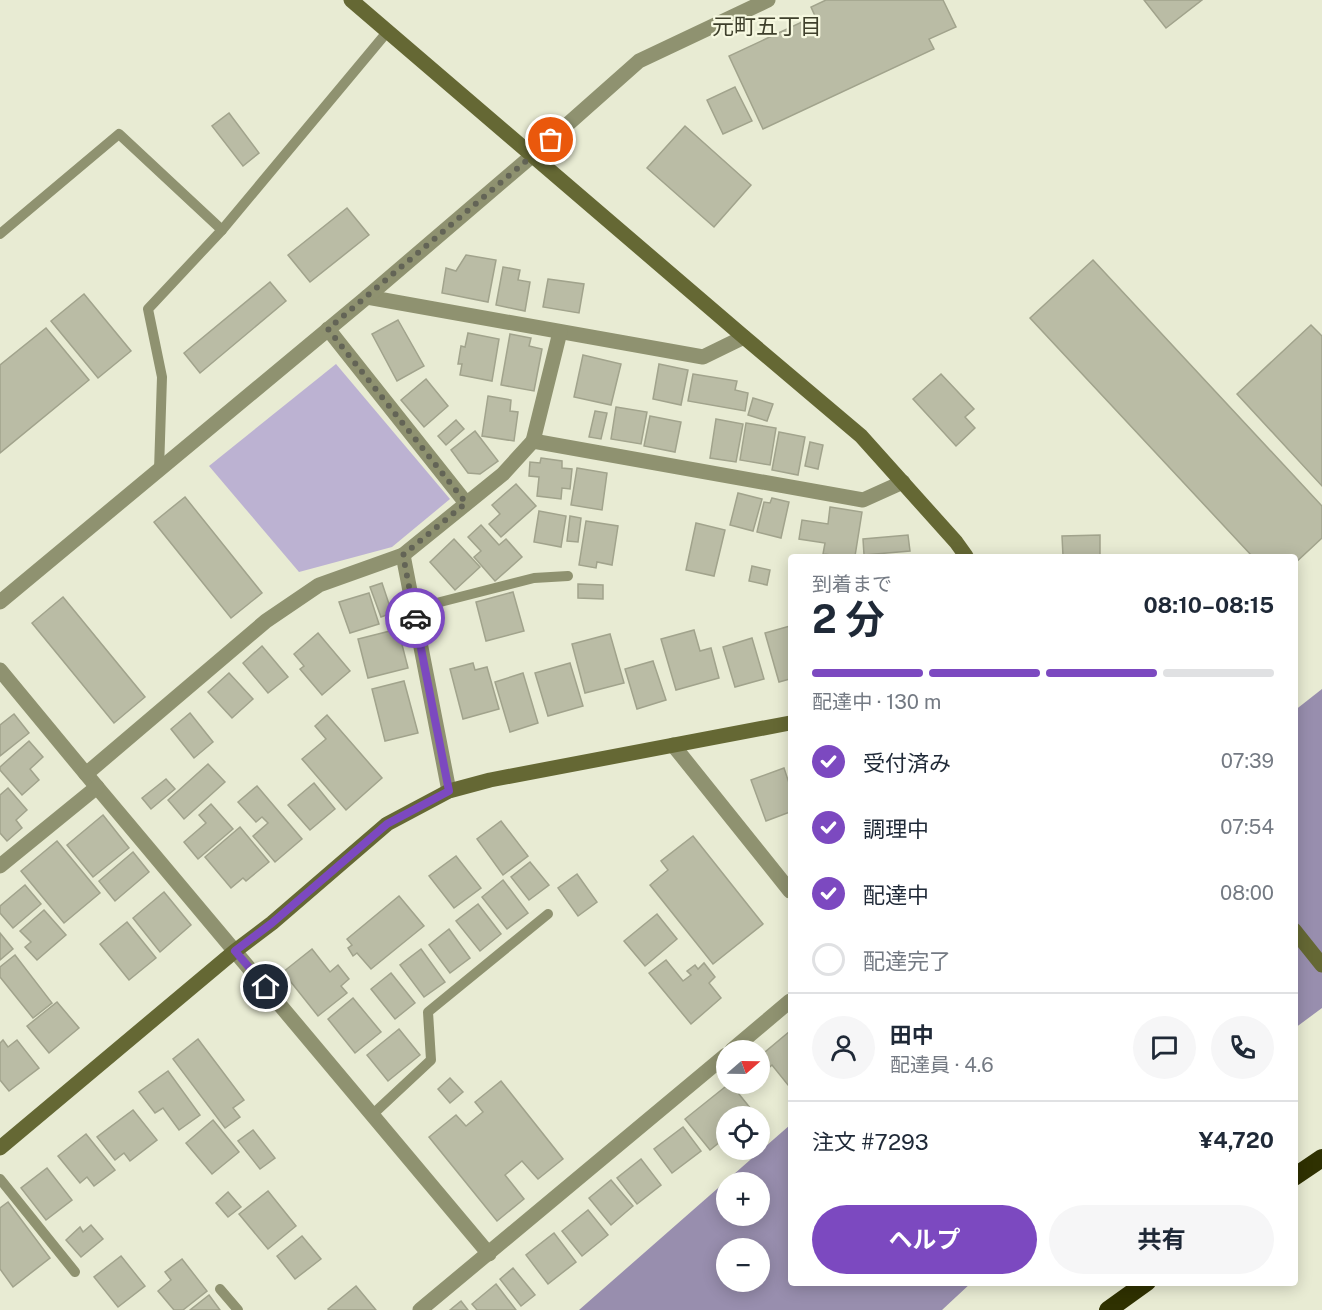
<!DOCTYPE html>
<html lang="ja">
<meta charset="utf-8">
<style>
:root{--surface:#fff;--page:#f6f6f7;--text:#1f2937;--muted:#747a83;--line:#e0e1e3;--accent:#7c49c0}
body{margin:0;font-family:"Public Sans","Noto Sans JP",sans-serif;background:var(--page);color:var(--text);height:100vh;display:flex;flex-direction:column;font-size:22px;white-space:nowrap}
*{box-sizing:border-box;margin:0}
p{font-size:20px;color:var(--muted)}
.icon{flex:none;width:33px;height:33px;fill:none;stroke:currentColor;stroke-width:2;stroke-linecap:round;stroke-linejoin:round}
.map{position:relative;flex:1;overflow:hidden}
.drawer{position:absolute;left:788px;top:554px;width:510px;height:732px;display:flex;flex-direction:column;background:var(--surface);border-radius:6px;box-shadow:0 3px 15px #0003}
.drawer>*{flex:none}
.needle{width:39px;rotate:70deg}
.buttons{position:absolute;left:716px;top:1040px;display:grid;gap:12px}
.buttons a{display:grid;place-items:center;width:54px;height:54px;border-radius:50%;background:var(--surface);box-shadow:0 3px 15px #0003;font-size:30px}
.pin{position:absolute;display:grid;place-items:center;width:51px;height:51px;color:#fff;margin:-26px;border:3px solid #fff;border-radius:50%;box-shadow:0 2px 6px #0007}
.courier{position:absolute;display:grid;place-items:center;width:60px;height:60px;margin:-30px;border:4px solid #7c49c0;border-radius:50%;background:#fff;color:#222;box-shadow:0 2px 8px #0007}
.overview em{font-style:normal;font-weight:700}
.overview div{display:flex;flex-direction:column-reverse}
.overview{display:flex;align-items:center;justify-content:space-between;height:102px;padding:0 24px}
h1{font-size:39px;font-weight:700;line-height:45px}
.bar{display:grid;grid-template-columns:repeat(4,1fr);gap:9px 6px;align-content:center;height:72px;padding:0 24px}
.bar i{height:8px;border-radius:4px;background:var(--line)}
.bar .current{background:var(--accent)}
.bar p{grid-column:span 4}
.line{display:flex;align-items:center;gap:15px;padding:0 24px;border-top:2px solid var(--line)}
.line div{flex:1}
.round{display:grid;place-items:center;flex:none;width:63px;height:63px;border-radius:32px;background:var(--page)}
ol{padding:0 24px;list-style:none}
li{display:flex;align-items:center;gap:18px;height:66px}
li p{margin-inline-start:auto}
li .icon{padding:6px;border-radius:50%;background:var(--accent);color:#fff;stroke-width:4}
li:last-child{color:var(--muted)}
li i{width:33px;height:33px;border:3px solid var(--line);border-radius:50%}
.cta{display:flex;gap:12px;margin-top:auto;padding:12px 24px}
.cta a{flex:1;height:69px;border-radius:36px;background:var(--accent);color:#fff;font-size:24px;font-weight:700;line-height:69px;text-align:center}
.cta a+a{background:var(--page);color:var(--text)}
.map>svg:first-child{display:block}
.green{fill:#bcb2d2}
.water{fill:#988eae;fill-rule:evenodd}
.building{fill:#babca5;stroke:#a1a38c;stroke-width:1.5}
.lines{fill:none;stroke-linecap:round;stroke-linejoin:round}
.lane{stroke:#8f9270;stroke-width:10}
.street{stroke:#8f9270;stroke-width:15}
.secondary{stroke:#656834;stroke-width:15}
.highway{stroke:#2f3101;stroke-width:18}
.done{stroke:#636456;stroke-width:6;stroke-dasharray:0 10.8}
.route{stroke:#7c49c0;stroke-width:8}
.labels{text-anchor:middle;stroke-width:4.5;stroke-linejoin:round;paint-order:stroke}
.neighbourhood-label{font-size:22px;fill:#3e3f2b;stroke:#f6f8e0}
</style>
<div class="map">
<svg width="1322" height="1310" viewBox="0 0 1322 1310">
<rect width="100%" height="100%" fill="#e8ebd3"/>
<polygon class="green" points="336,364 450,499 392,547 299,572 209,466"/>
<g class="water">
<polygon points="1322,689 1322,1008 1295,1028 1294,711"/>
<path d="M790,1125V1282L971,1283L942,1310H579ZM726,1182H759V1215H726ZM726,1248H759V1281H726Z"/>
</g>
<g class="building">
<polygon points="826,0 943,0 956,27 929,39 934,49 763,129 729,56 815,16 811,7"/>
<polygon points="1144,0 1202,0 1166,28"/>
<polygon points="735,87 752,121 723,134 707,100"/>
<polygon points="229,113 259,153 243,166 212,126"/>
<polygon points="685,126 751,185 714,227 647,168"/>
<polygon points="347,208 369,235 310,282 288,255"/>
<polygon points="466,255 496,260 488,302 442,293 446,268 456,271"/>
<polygon points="1093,260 1322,506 1322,538 1294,564 1294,556 1252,556 1030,318"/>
<polygon points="503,267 520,270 518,280 530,282 525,311 496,305"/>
<polygon points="548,279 584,284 579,313 543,307"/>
<polygon points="270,282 286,301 200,373 184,353"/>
<polygon points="84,294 131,351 98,378 51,321"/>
<polygon points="398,320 424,366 397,381 372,334"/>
<polygon points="1311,325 1322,336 1322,486 1237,394"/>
<polygon points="46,328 89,380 0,453 0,365"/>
<polygon points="468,333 499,339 492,381 460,375 462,364 458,364 461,346 465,347"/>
<polygon points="510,334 531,338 529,346 542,349 534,391 501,385"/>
<polygon points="583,355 621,364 611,405 574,397"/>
<polygon points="659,364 688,370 681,405 653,399"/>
<polygon points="693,374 737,381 735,390 748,393 745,411 688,401"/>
<polygon points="941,374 974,409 965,417 975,428 956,446 913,399"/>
<polygon points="426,379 448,406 424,427 401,400"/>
<polygon points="488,396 511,400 510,411 518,412 514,441 482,436"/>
<polygon points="753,398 773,404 767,421 748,415"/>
<polygon points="616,407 647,412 641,444 611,439"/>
<polygon points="595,411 607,413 601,439 589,437"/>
<polygon points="650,416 681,422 675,452 644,446"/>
<polygon points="716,419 743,424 736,462 710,458"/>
<polygon points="456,420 464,429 446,445 438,436"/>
<polygon points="746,423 776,428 770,465 740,460"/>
<polygon points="475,431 498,461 480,474 468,473 451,450"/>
<polygon points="779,432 805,437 798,475 772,470"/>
<polygon points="810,442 823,445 818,469 805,466"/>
<polygon points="541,458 562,461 562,468 572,469 570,489 562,488 561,499 537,496 539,477 529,476 530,462 540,463"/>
<polygon points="577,468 607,473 602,510 571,505"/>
<polygon points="516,484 536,506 501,537 489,524 500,514 492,505"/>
<polygon points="738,493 762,499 753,531 730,525"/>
<polygon points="185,497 262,593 231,618 154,522"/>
<polygon points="772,498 789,502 781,538 757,532 764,502 770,503"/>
<polygon points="830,507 862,512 855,556 840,556 823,554 825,543 799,539 802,520 828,524"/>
<polygon points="539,511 566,516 561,547 534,542"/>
<polygon points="570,516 581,518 578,542 567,541"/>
<polygon points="586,521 618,526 612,565 597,562 596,568 579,565"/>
<polygon points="696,523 725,530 714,576 686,570"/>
<polygon points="481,525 499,545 506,539 522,557 495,581 474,557 481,551 468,537"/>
<polygon points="908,535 910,551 864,555 863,539"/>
<polygon points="1100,535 1100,556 1063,556 1062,536"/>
<polygon points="454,539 480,567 455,590 430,562"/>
<polygon points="752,566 770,570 767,585 749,581"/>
<polygon points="382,583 392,613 381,617 370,587"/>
<polygon points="578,584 603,585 603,599 578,598"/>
<polygon points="513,592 524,631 486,641 476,602"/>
<polygon points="369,593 379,624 350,633 339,602"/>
<polygon points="63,597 145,697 114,723 32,623"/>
<polygon points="790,626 790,679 779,682 765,633"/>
<polygon points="398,629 408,668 368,678 358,639"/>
<polygon points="694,630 700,651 711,648 719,678 676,690 661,639"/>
<polygon points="318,633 350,671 322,695 300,669 304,666 294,654"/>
<polygon points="610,634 624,683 585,693 572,644"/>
<polygon points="752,638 764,679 735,687 723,647"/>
<polygon points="262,646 288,677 268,693 243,663"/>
<polygon points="653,661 666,700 637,709 625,669"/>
<polygon points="473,663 475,670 487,667 499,709 463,719 450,669"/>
<polygon points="570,663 583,706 548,716 535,673"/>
<polygon points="229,673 253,699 232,718 208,692"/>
<polygon points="523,673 538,723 510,732 495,682"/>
<polygon points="404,681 418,733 385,741 372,689"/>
<polygon points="190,713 213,742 194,758 171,729"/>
<polygon points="14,714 29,733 0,756 0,725"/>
<polygon points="327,715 382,778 346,810 302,759 326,739 315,726"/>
<polygon points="29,741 43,757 30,769 39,780 22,795 0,770 0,767"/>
<polygon points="208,764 225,782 184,819 168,800"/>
<polygon points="784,768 790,786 790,812 766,821 751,780"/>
<polygon points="166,779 175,789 151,809 142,798"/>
<polygon points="314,783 335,809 310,830 288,805"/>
<polygon points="257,786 302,839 275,862 253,836 268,823 262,817 256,822 238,802"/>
<polygon points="8,788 27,810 16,820 22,828 7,841 0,833 0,795"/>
<polygon points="211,804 233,829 198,859 184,842 206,823 199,815"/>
<polygon points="103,815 129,848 93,877 67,845"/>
<polygon points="501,821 528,856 503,875 477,839"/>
<polygon points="240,827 269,862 246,881 243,878 231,888 205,857"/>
<polygon points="693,836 763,924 713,964 650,885 668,870 661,861"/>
<polygon points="57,841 100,893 64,923 21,871"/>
<polygon points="133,852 149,872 115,901 99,881"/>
<polygon points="456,856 481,888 454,908 429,876"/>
<polygon points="530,862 549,885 529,900 511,877"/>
<polygon points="577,874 597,902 578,916 558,888"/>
<polygon points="503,880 528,913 507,929 482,897"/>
<polygon points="25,885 41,904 13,928 0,913 0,906"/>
<polygon points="164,892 191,925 160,952 133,918"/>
<polygon points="399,896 424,926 371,969 357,953 353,956 348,948 352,945 347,939"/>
<polygon points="478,904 501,934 480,951 456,921"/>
<polygon points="44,910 66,935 37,960 25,947 31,942 20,931"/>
<polygon points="657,914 677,939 645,966 624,941"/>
<polygon points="127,922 156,958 129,980 100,944"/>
<polygon points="449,929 470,958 450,973 429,945"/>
<polygon points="0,933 13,949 0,960"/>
<polygon points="312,949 330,972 338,965 349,979 341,986 347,993 318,1016 283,972"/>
<polygon points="421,949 445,982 424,997 400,965"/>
<polygon points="15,955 52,1003 33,1018 0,977 0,967"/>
<polygon points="666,960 683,981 691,975 687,971 695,965 698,969 704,963 715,977 709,983 721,998 691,1024 649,973"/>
<polygon points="391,973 415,1003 395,1019 371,989"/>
<polygon points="353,998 381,1032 355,1053 328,1019"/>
<polygon points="57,1002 79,1028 49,1053 27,1026"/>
<polygon points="399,1029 420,1055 388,1081 367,1055"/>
<polygon points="790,1031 790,1083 788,1085 772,1065 764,1072 759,1067 759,1057"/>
<polygon points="198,1039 244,1100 233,1108 240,1117 225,1128 173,1059"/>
<polygon points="3,1040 8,1047 17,1040 39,1068 9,1091 0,1080 0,1043"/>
<polygon points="168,1071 200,1115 179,1130 163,1108 155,1113 139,1092"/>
<polygon points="450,1078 463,1092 450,1103 438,1089"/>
<polygon points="501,1081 563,1159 538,1179 522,1161 505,1175 524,1199 497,1221 429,1137 456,1115 466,1126 483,1112 475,1102"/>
<polygon points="730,1083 755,1114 753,1116 726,1116 726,1137 710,1150 685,1119"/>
<polygon points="133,1110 157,1140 130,1161 124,1153 115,1160 97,1137"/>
<polygon points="213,1120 239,1152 212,1174 186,1143"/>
<polygon points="683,1127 701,1151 672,1173 654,1149"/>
<polygon points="253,1130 275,1158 260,1169 238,1141"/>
<polygon points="86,1134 115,1170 94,1186 87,1177 80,1183 58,1156"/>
<polygon points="641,1159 661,1185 637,1204 617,1178"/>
<polygon points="47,1168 72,1200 46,1220 21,1188"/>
<polygon points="611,1180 633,1206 611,1225 589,1198"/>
<polygon points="268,1191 296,1226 268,1249 239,1214"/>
<polygon points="228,1192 241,1207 228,1217 216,1203"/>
<polygon points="8,1202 50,1258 13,1287 0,1269 0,1208"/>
<polygon points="588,1210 608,1235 582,1256 562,1231"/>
<polygon points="91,1225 103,1239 81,1257 66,1240 80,1227 83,1232"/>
<polygon points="554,1233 576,1262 548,1284 526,1255"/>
<polygon points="302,1236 321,1259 295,1279 277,1256"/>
<polygon points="121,1256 145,1286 118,1307 94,1277"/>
<polygon points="182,1259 207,1291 183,1310 174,1310 158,1291 171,1280 165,1272"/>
<polygon points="513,1268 535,1295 521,1306 500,1279"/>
<polygon points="496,1284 516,1310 477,1310 472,1304"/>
<polygon points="356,1286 376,1310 329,1310 328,1309"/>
<polygon points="209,1295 220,1310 190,1310"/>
<polygon points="461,1301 468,1310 450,1310"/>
</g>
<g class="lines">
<g class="lane">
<polyline points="0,234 119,134 222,230"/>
<polyline points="159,470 162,377 148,309 222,230 388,31"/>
<polyline points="413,609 534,578 568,576"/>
<polyline points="372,1115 431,1060 428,1012 548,914"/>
<polyline points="0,1179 75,1272"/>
<polyline points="220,1289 238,1310"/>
</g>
<g class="street">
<polyline points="367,297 703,357 744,337"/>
<polyline points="328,329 466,503"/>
<polyline points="533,441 863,500 903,482"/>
<polyline points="403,555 449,791"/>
<polyline points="0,602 367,297 533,155 639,61 768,0"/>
<polyline points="0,670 86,774 489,1254"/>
<polyline points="673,745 790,891"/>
<polyline points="86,774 266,621 319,585 403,555 503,474 533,441 560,332"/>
<polyline points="0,866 97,787"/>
<polyline points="732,1050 790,1001"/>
<polyline points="420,1310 726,1055"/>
</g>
<g class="secondary">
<polyline points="351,0 744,337 861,436 956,542 966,556"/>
<polyline points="1294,930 1322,965"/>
<polyline points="0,1148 235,951 272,923 387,824 449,791 490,780 790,723"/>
</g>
<g class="highway">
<polyline points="1294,1177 1322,1158"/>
<polyline points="1108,1310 1147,1282"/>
</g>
</g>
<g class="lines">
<polyline class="done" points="415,618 403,555 466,503 328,329 551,140"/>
<polyline class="route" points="266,987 235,951 272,923 387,824 449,791 415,618"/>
</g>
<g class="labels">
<g class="neighbourhood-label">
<text x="767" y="34">元町五丁目</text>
</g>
</g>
</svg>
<div class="buttons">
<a><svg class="needle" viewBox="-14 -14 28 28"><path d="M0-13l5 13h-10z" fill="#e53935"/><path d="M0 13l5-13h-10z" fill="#747a83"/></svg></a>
<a><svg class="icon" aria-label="locate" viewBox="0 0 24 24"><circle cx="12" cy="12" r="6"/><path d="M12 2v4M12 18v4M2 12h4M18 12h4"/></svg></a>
<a>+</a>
<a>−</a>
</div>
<div class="pin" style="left:551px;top:140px;background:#ea580c"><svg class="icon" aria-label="bag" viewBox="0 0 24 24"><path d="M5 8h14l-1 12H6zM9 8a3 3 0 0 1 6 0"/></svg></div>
<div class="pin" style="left:266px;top:987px;background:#1f2937"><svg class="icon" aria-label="home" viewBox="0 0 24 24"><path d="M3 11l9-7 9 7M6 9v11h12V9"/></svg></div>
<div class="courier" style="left:415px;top:618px"><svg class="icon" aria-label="car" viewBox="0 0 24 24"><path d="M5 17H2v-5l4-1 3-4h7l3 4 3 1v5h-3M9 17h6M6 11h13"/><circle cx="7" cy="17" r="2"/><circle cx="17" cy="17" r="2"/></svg></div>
<section class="drawer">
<div class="overview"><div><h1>2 分</h1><p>到着まで</p></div><em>08:10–08:15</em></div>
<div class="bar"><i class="current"></i><i class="current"></i><i class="current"></i><i></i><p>配達中 · 130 m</p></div>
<ol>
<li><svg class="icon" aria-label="check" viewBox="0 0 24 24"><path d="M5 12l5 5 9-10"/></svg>受付済み<p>07:39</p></li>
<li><svg class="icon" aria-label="check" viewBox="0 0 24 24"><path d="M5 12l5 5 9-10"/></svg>調理中<p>07:54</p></li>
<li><svg class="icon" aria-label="check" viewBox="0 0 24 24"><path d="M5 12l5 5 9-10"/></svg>配達中<p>08:00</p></li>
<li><i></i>配達完了</li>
</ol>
<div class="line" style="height:108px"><a class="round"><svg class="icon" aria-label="person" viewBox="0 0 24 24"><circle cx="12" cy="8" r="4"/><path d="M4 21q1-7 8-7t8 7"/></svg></a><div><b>田中</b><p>配達員 · 4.6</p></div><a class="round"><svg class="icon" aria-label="chat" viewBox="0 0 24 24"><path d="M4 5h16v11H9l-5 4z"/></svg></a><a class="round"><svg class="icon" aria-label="phone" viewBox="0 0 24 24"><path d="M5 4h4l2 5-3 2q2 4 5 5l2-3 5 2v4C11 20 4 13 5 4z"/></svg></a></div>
<div class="line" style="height:78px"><div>注文 #7293</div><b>¥4,720</b></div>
<div class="cta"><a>ヘルプ</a><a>共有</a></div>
</section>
</div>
